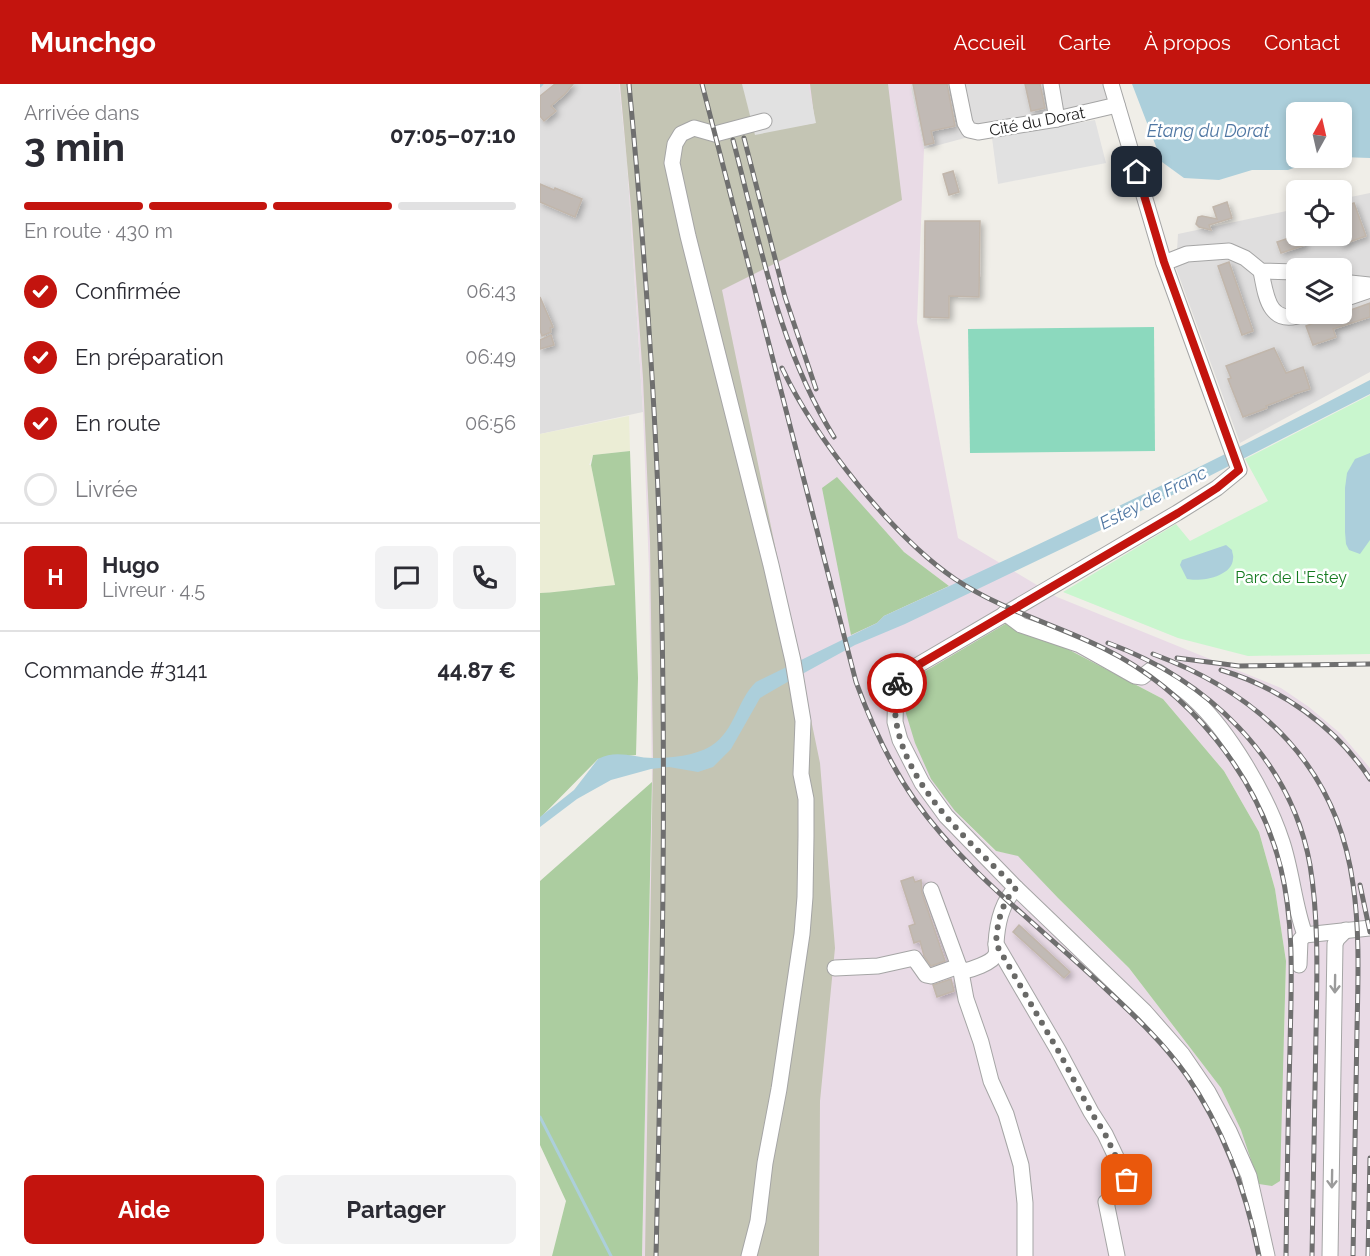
<!DOCTYPE html>
<html lang="fr">
<meta charset="utf-8">
<style>
:root{--surface:#fff;--page:#f2f2f3;--text:#2b2b33;--muted:#7c7c81;--line:#e1e1e2;--accent:#c3140e}
body{margin:0;font-family:Raleway,sans-serif;background:var(--page);color:var(--text);height:100vh;display:flex;flex-direction:column;font-size:22px;white-space:nowrap}
*{box-sizing:border-box;margin:0}
p{font-size:20px;color:var(--muted)}
.icon{flex:none;width:33px;height:33px;fill:none;stroke:currentColor;stroke-width:2;stroke-linecap:round;stroke-linejoin:round}
.map{position:relative;flex:1;overflow:hidden}
.sheet{display:flex;flex-direction:column;background:var(--surface);width:540px}
.sheet>*{flex:none}
.needle{width:39px;rotate:8deg}
.tools{position:absolute;left:746px;top:18px;display:grid;gap:12px}
.tools a{display:grid;place-items:center;width:66px;height:66px;border-radius:9px;background:var(--surface);box-shadow:0 3px 9px #0003;font-size:30px}
.pin{position:absolute;display:grid;place-items:center;width:51px;height:51px;color:#fff;margin:-26px;border-radius:12px;box-shadow:0 3px 9px #0006}
.courier{position:absolute;display:grid;place-items:center;width:60px;height:60px;margin:-30px;border:4px solid #c3140e;border-radius:50%;background:#fff;color:#222;box-shadow:0 2px 8px #0007}
.summary em{font-style:normal;font-weight:700}
.summary div{display:flex;flex-direction:column-reverse}
.summary{display:flex;align-items:center;justify-content:space-between;height:102px;padding:0 24px}
h1{font-size:39px;font-weight:700;line-height:45px}
.bar{display:grid;grid-template-columns:repeat(4,1fr);gap:9px 6px;align-content:center;height:72px;padding:0 24px}
.bar i{height:8px;border-radius:4px;background:var(--line)}
.bar .current{background:var(--accent)}
.bar p{grid-column:span 4}
.line{display:flex;align-items:center;gap:15px;padding:0 24px;border-top:2px solid var(--line)}
.line div{flex:1}
.round{display:grid;place-items:center;flex:none;width:63px;height:63px;border-radius:9px;background:var(--page)}
ol{padding:0 24px;list-style:none}
li{display:flex;align-items:center;gap:18px;height:66px}
li p{margin-inline-start:auto}
li .icon{padding:6px;border-radius:50%;background:var(--accent);color:#fff;stroke-width:4}
li:last-child{color:var(--muted)}
li i{width:33px;height:33px;border:3px solid var(--line);border-radius:50%}
.cta{display:flex;gap:12px;margin-top:auto;padding:12px 24px}
.cta a{flex:1;height:69px;border-radius:9px;background:var(--accent);color:#fff;font-size:24px;font-weight:700;line-height:69px;text-align:center}
.cta a+a{background:var(--page);color:var(--text)}
header{display:flex;align-items:center;gap:36px;box-sizing:border-box;height:84px;padding:0 30px;background:var(--accent);color:#fff}
header strong{font-size:28px}
nav{display:flex;gap:33px;margin-inline-start:auto;font-size:21px}
main{display:flex;flex:1;min-height:0}
.map>svg:first-child{display:block}
.residential{fill:#dfdede;fill-rule:evenodd}
.industrial{fill:#e9dbe6;fill-rule:evenodd}
.construction{fill:#c4c5b4}
.farmland{fill:#ebedd5}
.forest{fill:#accda0}
.park{fill:#c9f6ce}
.pitch{fill:#8cd9be}
.parking{fill:#e1e1e1}
.water{fill:#accfdb}
.lines{fill:none;stroke-linecap:round;stroke-linejoin:round}
.stream{stroke:#accfdb;stroke-width:3}
.building{fill:#c1bab5;stroke:#c1b6ab;stroke-width:1.5;filter:url(#shadow)}
.minor-casing{stroke:#a5a5a5;stroke-width:17}
.minor{stroke:#fff;stroke-width:15}
.rail-casing{stroke:#6f6f6f;stroke-width:5}
.rail{stroke:#fff;stroke-width:3;stroke-dasharray:9;stroke-linecap:butt}
.oneway{stroke:#9b9b9b}
.done{stroke:#696967;stroke-width:6;stroke-dasharray:0 10.8}
.route{stroke:#c3140e;stroke-width:8}
.labels{text-anchor:middle;stroke-width:5;stroke-linejoin:round;paint-order:stroke}
.street-label{font-size:16px;fill:#212121;stroke:#fff}
.park-label{font-size:16px;fill:#147a1f;stroke:#fff}
.water-label{font-size:18px;font-style:italic;fill:#5077a3;stroke:#fff}
</style>
<header>
<strong>Munchgo</strong>
<nav><a>Accueil</a><a>Carte</a><a>À propos</a><a>Contact</a></nav>
</header>
<main>
<section class="sheet">
<div class="summary"><div><h1>3 min</h1><p>Arrivée dans</p></div><em>07:05–07:10</em></div>
<div class="bar"><i class="current"></i><i class="current"></i><i class="current"></i><i></i><p>En route · 430 m</p></div>
<ol>
<li><svg class="icon" aria-label="check" viewBox="0 0 24 24"><path d="M5 12l5 5 9-10"/></svg>Confirmée<p>06:43</p></li>
<li><svg class="icon" aria-label="check" viewBox="0 0 24 24"><path d="M5 12l5 5 9-10"/></svg>En préparation<p>06:49</p></li>
<li><svg class="icon" aria-label="check" viewBox="0 0 24 24"><path d="M5 12l5 5 9-10"/></svg>En route<p>06:56</p></li>
<li><i></i>Livrée</li>
</ol>
<div class="line" style="height:108px"><b class="round" style="background:var(--accent);color:#fff">H</b><div><b>Hugo</b><p>Livreur · 4.5</p></div><a class="round"><svg class="icon" aria-label="chat" viewBox="0 0 24 24"><path d="M4 5h16v11H9l-5 4z"/></svg></a><a class="round"><svg class="icon" aria-label="phone" viewBox="0 0 24 24"><path d="M5 4h4l2 5-3 2q2 4 5 5l2-3 5 2v4C11 20 4 13 5 4z"/></svg></a></div>
<div class="line" style="height:78px"><div>Commande #3141</div><b>44.87 €</b></div>
<div class="cta"><a>Aide</a><a>Partager</a></div>
</section>
<div class="map">
<svg width="830" height="1172" viewBox="0 0 830 1172">
<defs>
<filter id="shadow"><feDropShadow dx="3" dy="3" stdDeviation="3" flood-color="#0004"/></filter>
</defs>
<rect width="100%" height="100%" fill="#f0eee8"/>
<g class="residential">
<polygon points="0,0 79,0 87,77 103,328 0,350"/>
<polygon points="370,0 571,0 577,21 447,48 384,65"/>
<path d="M830,109V288L700,359L636,184L638,150L756,125V152H801V115ZM756,184H801V230H756Z"/>
</g>
<path class="industrial" d="M79,0H370L384,65L377,238L418,454L517,513L741,604L769,623L801,650L830,684V1172H102L112,698L109,486L103,328L87,77ZM297,394L364,468L409,502L344,532ZM472,536L623,615L684,687L719,748L735,805L746,877L744,956L701,1046L681,1004L589,884L518,814L478,771L455,767L415,727L367,598Z"/>
<polygon class="construction" points="80,0 206,0 219,48 275,39 270,0 348,0 362,116 182,206 280,679 295,864 280,1017 279,1172 105,1172 113,673 110,458 103,294 91,123"/>
<polygon class="farmland" points="89,332 90,367 53,371 49,381 51,381 75,501 53,503 29,508 0,509 0,350"/>
<g class="forest">
<path d="M90,367L98,594L96,671L58,675L0,734V509C26,508 50,503 75,501L51,381L53,371Z"/>
<polygon points="297,393 364,468 409,502 344,532 337,539 311,551 282,404"/>
<polygon points="472,536 623,615 684,687 719,748 735,805 746,877 740,1097 732,1102 719,1100 701,1046 681,1004 589,884 518,814 478,772 456,767 415,727 391,695 375,659 364,623 367,598"/>
<polygon points="112,698 102,1172 12,1172 26,1117 0,1061 0,797"/>
</g>
<polygon class="park" points="830,311 830,570 708,572 638,554 523,508 636,440 650,457 728,417 705,375"/>
<polygon class="pitch" points="614,243 615,367 430,369 428,245"/>
<g class="parking">
<polygon points="202,0 268,0 276,39 215,51"/>
<polygon points="555,36 566,79 458,100 452,54"/>
</g>
<g class="water">
<polygon points="592,0 830,0 830,74 801,73 801,28 756,28 756,74 782,74 748,86 712,86 679,96 644,94 622,78"/>
<path d="M830,296V310L605,425L365,540L315,561L244,600L220,614L191,665L173,683L158,688L129,683L111,685L71,696L37,715L0,743V733L34,706L58,675C77,665 94,674 113,674C132,674 154,672 171,662C195,647 197,616 216,598L337,539L344,532C508,457 670,380 830,296Z"/>
<polygon points="830,369 830,456 820,470 809,466 806,460 805,448 805,404 807,389 815,375"/>
<path d="M686,461L692,466C692,469 694,472 693,475C692,493 660,498 647,495L640,481L642,476Z"/>
</g>
<g class="lines">
<g class="stream">
<polyline points="0,2 2,0"/>
<polyline points="0,1033 71,1172"/>
</g>
</g>
<g class="building">
<polygon points="15,0 33,0 25,10 11,22 16,27 4,37 0,32 0,12"/>
<polygon points="373,0 407,0 415,42 391,47 394,59 385,61"/>
<polygon points="485,0 500,0 505,24 491,27"/>
<polygon points="413,87 419,108 409,111 403,90"/>
<polygon points="0,100 14,106 15,104 42,115 35,133 0,118"/>
<polygon points="687,118 692,134 669,141 671,146 659,143 656,140 658,133 662,132 677,135 673,123"/>
<polygon points="814,119 826,152 801,161 801,123"/>
<polygon points="385,137 440,137 439,213 409,212 409,234 384,233"/>
<polygon points="755,152 762,152 765,161 741,169 737,158"/>
<polygon points="689,178 713,247 702,251 678,182"/>
<polygon points="0,213 13,243 10,244 11,248 2,252 0,246"/>
<polygon points="830,219 830,233 793,245 796,253 773,261 766,242"/>
<polygon points="11,251 14,261 0,265 0,256"/>
<polygon points="734,264 746,289 763,283 770,305 751,311 752,312 726,322 727,324 703,333 688,295 691,294 686,282"/>
<polygon points="373,793 375,798 381,796 382,809 405,877 391,882 384,872 380,857 374,859 369,842 375,840 361,797"/>
<polygon points="479,841 530,888 524,894 473,848"/>
<polygon points="411,895 414,907 397,913 393,901"/>
</g>
<g class="lines">
<defs>
<g id="minor">
<polyline points="417,0 425,39 429,46 438,48 517,35 577,21"/>
<polyline points="511,0 517,35"/>
<polyline points="571,0 624,179 699,386 677,404 637,429 373,584 362,592 356,603 355,638 360,656 382,699 406,732 476,804 605,928 642,970 668,1008 689,1047 709,1092 727,1172"/>
<polyline points="624,179 647,170 689,167 705,174 721,187 756,188"/>
<path d="M721,187C726,213 729,243 764,230"/>
<polyline points="801,198 830,201"/>
<polyline points="801,216 830,206"/>
<path d="M465,529L481,541L540,561L595,592L602,593L611,586L618,588C630,596 644,605 654,615C690,648 727,712 742,758C752,788 754,821 765,851"/>
<path d="M476,804C461,819 457,840 456,860L518,966L551,1028L565,1050L587,1096L582,1106L566,1118L577,1172"/>
<path d="M391,806L421,888C430,886 453,879 456,870C457,868 456,862 456,860"/>
<polyline points="759,881 760,856 765,851 830,844"/>
<polyline points="295,884 338,882 374,874 386,891 391,892 419,882"/>
<polyline points="421,888 426,915 441,958 451,997 466,1030 481,1081 485,1119 485,1172"/>
<polyline points="209,1172 218,1137 225,1079 239,1005 262,850 265,813 266,752 266,715 261,690 263,637 253,577 231,481 148,152 132,79 135,60 141,50 154,44 175,50 224,37"/>
<polyline points="790,1172 795,860 797,855 806,846"/>
</g>
</defs>
<use href="#minor" class="minor-casing"/>
<use href="#minor" class="minor"/>
<defs>
<g id="rail">
<path d="M89,0C106,180 119,360 122,541C126,751 121,962 116,1172"/>
<path d="M162,0L316,598C331,639 349,679 374,715C422,784 493,837 554,894C587,925 621,955 647,992C685,1047 706,1107 719,1172"/>
<polyline points="204,54 245,213 276,305"/>
<path d="M193,56C220,158 238,263 294,353"/>
<path d="M242,284C275,354 351,451 415,495C461,526 514,540 563,564C649,606 718,691 741,785C755,844 751,904 750,964C748,1033 747,1103 746,1172"/>
<path d="M568,559C666,595 751,674 770,781C779,836 777,893 776,949C775,1023 773,1098 772,1172"/>
<path d="M613,570C721,610 797,683 813,800C820,848 818,897 817,945C816,1021 814,1096 813,1172"/>
<polyline points="637,574 699,582 830,580"/>
<path d="M681,586C741,604 795,642 830,695"/>
<polyline points="820,801 830,848"/>
<polyline points="828,1172 830,1074"/>
</g>
</defs>
<use href="#rail" class="rail-casing"/>
<use href="#rail" class="rail"/>
</g>
<defs><path id="oneway-shaft" d="M-6 0H5M1.5-3L5.5 0L1.5 3" fill="none" stroke-width="1.6" stroke-linecap="round" stroke-linejoin="round" transform="scale(1.5)"/></defs>
<g class="oneway">
<use href="#oneway-shaft" transform="translate(795 900) rotate(91)"/>
<use href="#oneway-shaft" transform="translate(792 1095) rotate(91)"/>
</g>
<g class="lines">
<path class="done" d="M357,599C354,607 354,618 355,626C359,698 429,757 476,804C461,819 457,840 456,860L520,970L551,1028L565,1050L587,1096"/>
<polyline class="route" points="357,599 362,592 373,584 638,429 677,404 699,386 624,178 597,88"/>
</g>
<g class="labels">
<g class="street-label">
<text transform="translate(497 37) rotate(-11)" y="6">Cité du Dorat</text>
</g>
<g class="park-label">
<text x="751" y="499">Parc de L'Estey</text>
</g>
<g class="water-label">
<text x="668" y="53">Étang du Dorat</text>
<text transform="translate(613 414) rotate(-27)" y="6">Estey de Franc</text>
</g>
</g>
</svg>
<div class="tools">
<a><svg class="needle" viewBox="-14 -14 28 28"><path d="M0-13l5 13h-10z" fill="#e53935"/><path d="M0 13l5-13h-10z" fill="#7c7c81"/></svg></a>
<a><svg class="icon" aria-label="locate" viewBox="0 0 24 24"><circle cx="12" cy="12" r="6"/><path d="M12 2v4M12 18v4M2 12h4M18 12h4"/></svg></a>
<a><svg class="icon" aria-label="layers" viewBox="0 0 24 24"><path d="M12 4l9 5-9 5-9-5zM3 14l9 5 9-5"/></svg></a>
</div>
<div class="pin" style="left:587px;top:1096px;background:#ea580c"><svg class="icon" aria-label="bag" viewBox="0 0 24 24"><path d="M5 8h14l-1 12H6zM9 8a3 3 0 0 1 6 0"/></svg></div>
<div class="pin" style="left:597px;top:88px;background:#1f2937"><svg class="icon" aria-label="home" viewBox="0 0 24 24"><path d="M3 11l9-7 9 7M6 9v11h12V9"/></svg></div>
<div class="courier" style="left:357px;top:599px"><svg class="icon" aria-label="bike" viewBox="0 0 24 24"><circle cx="6" cy="16" r="4"/><circle cx="18" cy="16" r="4"/><path d="M6 16l4-8h5l3 8M10 8l3 8H6M13 5h3"/></svg></div>
</div>
</main>
